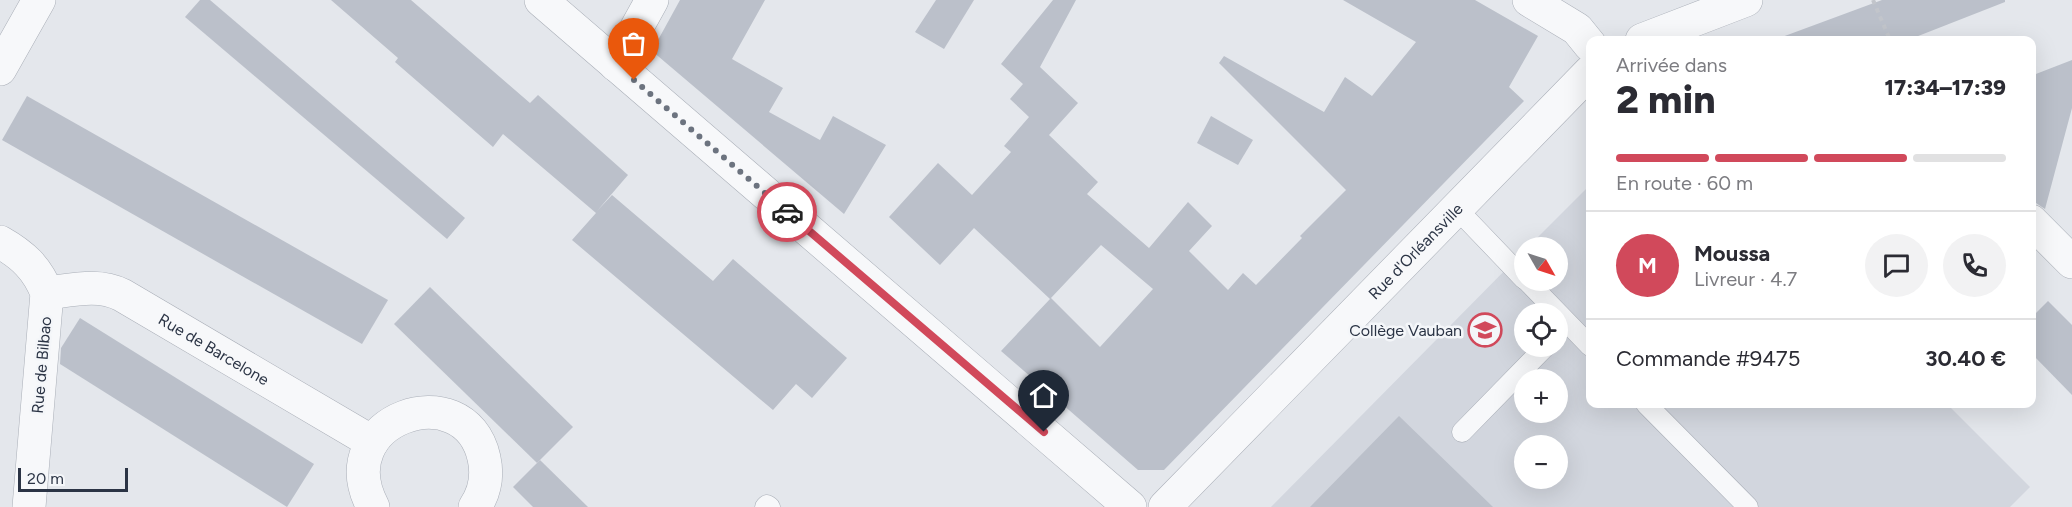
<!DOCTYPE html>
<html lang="fr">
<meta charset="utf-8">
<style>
:root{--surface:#fff;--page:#f2f2f3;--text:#2b2b33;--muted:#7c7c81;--line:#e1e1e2;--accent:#d1495b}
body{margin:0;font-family:Figtree,sans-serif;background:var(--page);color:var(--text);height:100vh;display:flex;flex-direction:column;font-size:22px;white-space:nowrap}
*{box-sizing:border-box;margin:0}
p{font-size:20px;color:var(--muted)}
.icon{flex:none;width:33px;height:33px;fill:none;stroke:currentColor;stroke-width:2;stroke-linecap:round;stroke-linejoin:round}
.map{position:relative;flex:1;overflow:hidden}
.side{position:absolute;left:1586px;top:36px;width:450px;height:372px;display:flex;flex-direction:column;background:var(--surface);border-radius:12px;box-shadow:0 6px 24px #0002}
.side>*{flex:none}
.needle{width:39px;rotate:129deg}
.fabs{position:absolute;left:1514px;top:237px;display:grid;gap:12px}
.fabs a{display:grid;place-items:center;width:54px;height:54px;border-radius:50%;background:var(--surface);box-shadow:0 6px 24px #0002;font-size:30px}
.scale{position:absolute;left:18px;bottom:15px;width:110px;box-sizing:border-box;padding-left:6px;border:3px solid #2b3445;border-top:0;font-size:16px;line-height:21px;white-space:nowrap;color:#2b3445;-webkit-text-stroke:4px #f4f6f9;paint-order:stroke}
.pin{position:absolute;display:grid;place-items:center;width:51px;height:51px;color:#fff;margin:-62px -26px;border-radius:50% 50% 50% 0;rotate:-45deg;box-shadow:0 0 6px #0007}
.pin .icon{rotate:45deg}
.courier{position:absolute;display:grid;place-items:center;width:60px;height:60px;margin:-30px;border:4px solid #d1495b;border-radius:50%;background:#fff;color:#222;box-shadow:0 2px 8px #0007}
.overview em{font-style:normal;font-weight:800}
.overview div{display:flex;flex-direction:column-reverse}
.overview{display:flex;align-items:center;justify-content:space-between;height:102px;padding:0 30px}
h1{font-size:39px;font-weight:800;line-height:45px}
.bar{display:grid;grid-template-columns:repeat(4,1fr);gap:9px 6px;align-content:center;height:72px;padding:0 30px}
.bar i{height:8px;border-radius:4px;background:var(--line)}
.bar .on{background:var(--accent)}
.bar p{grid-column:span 4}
.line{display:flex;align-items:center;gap:15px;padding:0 30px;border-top:2px solid var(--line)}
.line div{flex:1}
.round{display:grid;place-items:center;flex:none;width:63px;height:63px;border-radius:32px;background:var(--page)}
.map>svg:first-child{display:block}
.built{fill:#d2d6de;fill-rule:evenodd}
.building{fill:#bbc0ca;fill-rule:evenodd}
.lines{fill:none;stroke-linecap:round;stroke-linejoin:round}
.lane-casing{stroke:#a9aeb7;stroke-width:21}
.street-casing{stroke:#a9aeb7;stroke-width:34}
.path{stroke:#c2c5cb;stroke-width:4;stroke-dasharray:4.5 4.5;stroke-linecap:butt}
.lane{stroke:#f7f8fa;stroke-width:20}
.street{stroke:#f7f8fa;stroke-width:33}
.done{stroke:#6c737f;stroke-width:6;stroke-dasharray:0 10.8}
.route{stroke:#d1495b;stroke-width:8}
.labels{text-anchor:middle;stroke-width:5;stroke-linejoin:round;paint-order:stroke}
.street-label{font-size:16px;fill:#2b3445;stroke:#f4f6f9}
.poi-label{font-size:16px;fill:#2b3445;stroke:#f4f6f9;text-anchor:end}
</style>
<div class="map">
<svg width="2072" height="507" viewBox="0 0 2072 507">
<rect width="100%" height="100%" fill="#e4e7ec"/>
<path class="built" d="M1590,185V404H1947L2030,487L2010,507H1271L1524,251V280H1557V248L1528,247ZM1524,314H1557V346H1524ZM1524,380H1557V412H1524ZM1524,446H1557V478H1524Z"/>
<g class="building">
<polygon points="200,0 210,0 465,218 447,239 185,17"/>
<polygon points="331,0 411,0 530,103 538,95 628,175 597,211 612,195 713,281 733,259 847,358 812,398 796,384 773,410 572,240 596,213 503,134 493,147 395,62 398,58"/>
<polygon points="680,0 765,0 732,59 783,88 769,112 820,140 833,116 886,145 844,214 652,51"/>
<polygon points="936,0 974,0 944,49 915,32"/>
<path d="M1053,0H1076L1040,67L1078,103L1049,135L1098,182L1087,194L1149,248L1188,202L1212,226L1189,251L1228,290L1243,273L1256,285L1302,238L1300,236L1346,190L1219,63L1224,56L1324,112L1345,77L1372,96L1416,42L1343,0H1475L1538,36L1509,87L1524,101L1164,470H1138L1001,351L1050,299L974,228L940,265L889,217L938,163L972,195L1011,152L1004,146L1029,117L1010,99L1023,84L1001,64ZM1101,245L1153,289L1100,347L1051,298Z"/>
<polygon points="1882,0 2005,0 2005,2 1908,40 1782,40 1782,37"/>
<polygon points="2072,60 2072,108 2045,209 2036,203 2031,203 2031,76"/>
<polygon points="27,96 388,300 362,344 2,140"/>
<polygon points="1211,116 1253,140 1238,165 1197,143"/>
<polygon points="430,287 573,427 537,463 394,324"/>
<polygon points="2048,301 2072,325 2072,395 2031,353 2031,318"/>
<polygon points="80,318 314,464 287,507 60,364 61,348"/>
<polygon points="1399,416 1493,507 1310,507"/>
<polygon points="540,460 588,507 533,507 513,487"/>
</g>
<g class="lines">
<defs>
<g id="lane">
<polyline points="1456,208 1524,279"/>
<polyline points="1526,280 1590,346"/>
<polyline points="1646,404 1748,507"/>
<polyline points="1462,432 1546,346"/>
<polyline points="765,507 767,505 770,507"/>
</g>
<g id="street">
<polyline points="541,0 1130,507"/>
<polyline points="1529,0 1577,29 1590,45"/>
<polyline points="1642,40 1746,0"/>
<polyline points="616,65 652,0"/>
<polyline points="0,69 39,0"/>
<polyline points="2031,221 2072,262"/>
<path d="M0,242C23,255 37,268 47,293L29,507"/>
<path id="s1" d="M47,293C73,290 98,283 122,295L372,442"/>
<path d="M373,507C326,419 465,372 484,458C488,476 485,492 475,507"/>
<path id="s2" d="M1165,507L1590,72"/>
</g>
</defs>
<use href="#lane" class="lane-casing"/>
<use href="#street" class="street-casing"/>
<polyline class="path" points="1873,0 1890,40"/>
<use href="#lane" class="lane"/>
<use href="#street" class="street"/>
</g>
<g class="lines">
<polyline class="done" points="634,80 787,212"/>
<polyline class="route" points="787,212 1044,432"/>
</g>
<defs>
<symbol id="school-ring" viewBox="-11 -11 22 22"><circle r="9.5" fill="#f4f6f9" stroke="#d1495b" stroke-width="1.5"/><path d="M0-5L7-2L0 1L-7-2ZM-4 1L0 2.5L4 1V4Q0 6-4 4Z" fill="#d1495b"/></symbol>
</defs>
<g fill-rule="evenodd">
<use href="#school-ring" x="1466" y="311" width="38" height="38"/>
</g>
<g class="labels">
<g class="street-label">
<text dy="6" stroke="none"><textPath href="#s2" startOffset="358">Rue d'Orléansville</textPath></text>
<text dy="6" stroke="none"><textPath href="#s1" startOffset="183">Rue de Barcelone</textPath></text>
<text transform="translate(41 365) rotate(-85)" y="6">Rue de Bilbao</text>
</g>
<g class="poi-label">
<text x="1462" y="336">Collège Vauban</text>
</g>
</g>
</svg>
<div class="fabs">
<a><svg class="needle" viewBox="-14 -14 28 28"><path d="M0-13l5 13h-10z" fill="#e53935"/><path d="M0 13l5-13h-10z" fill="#7c7c81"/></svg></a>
<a><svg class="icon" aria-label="locate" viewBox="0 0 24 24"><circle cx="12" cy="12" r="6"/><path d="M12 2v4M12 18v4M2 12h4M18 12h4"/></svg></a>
<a>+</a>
<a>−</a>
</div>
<div class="scale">20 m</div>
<div class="pin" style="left:634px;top:80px;background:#ea580c"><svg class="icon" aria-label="bag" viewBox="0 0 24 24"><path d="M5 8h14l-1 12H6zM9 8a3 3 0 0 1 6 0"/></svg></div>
<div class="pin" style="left:1044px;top:432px;background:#1f2937"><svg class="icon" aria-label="home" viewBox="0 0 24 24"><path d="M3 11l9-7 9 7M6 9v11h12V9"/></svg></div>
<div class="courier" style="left:787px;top:212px"><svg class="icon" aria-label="car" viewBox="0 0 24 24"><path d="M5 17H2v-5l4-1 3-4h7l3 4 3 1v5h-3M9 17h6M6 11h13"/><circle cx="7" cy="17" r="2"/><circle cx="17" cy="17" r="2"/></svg></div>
<section class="side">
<div class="overview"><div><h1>2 min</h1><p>Arrivée dans</p></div><em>17:34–17:39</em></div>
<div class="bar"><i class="on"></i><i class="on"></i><i class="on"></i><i></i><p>En route · 60 m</p></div>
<div class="line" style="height:108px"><b class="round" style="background:var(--accent);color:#fff">M</b><div><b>Moussa</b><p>Livreur · 4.7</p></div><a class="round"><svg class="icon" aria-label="chat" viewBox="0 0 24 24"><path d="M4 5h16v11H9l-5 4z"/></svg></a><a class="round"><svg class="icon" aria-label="phone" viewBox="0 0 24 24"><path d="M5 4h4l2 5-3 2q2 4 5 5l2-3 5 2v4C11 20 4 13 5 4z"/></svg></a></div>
<div class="line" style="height:78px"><div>Commande #9475</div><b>30.40 €</b></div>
</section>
</div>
